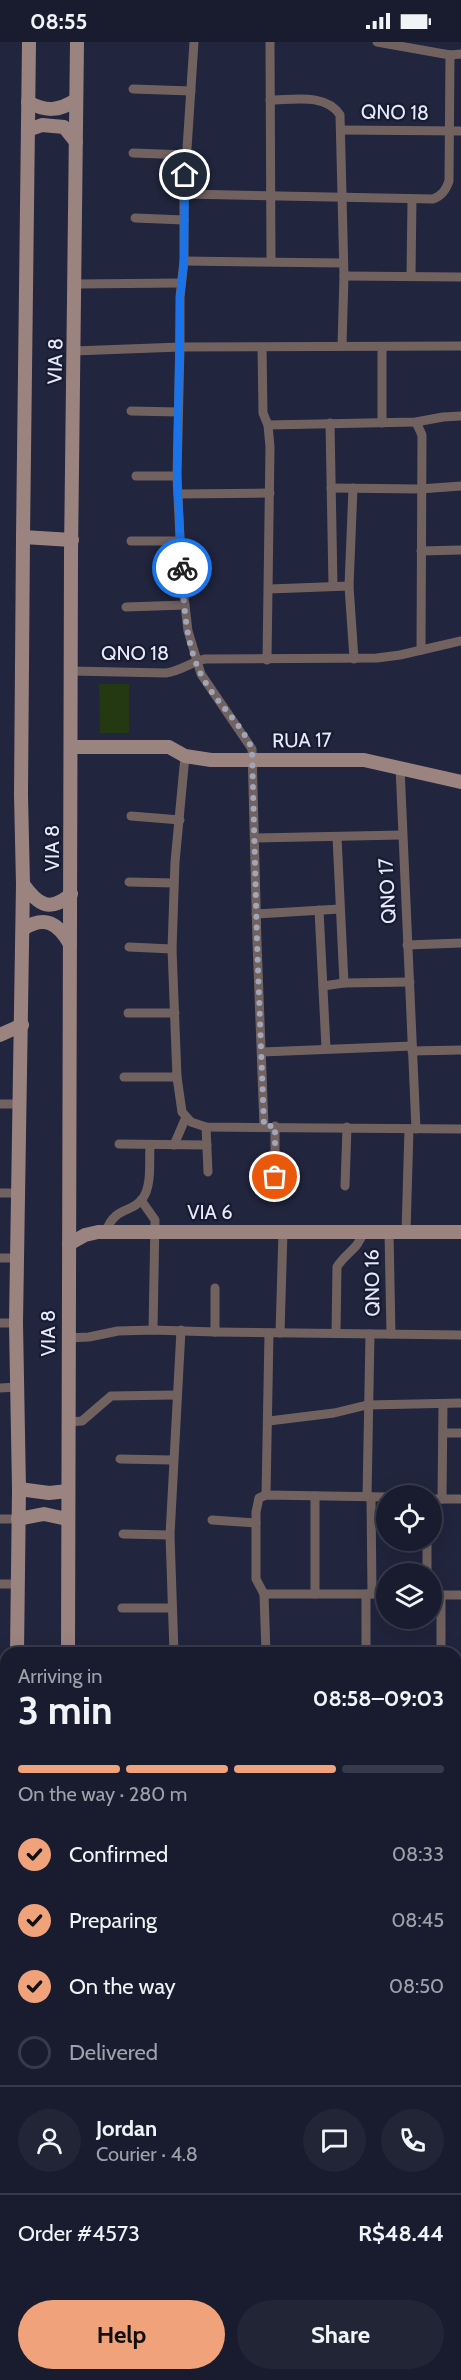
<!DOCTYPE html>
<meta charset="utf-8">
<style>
:root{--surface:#191c2e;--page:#222536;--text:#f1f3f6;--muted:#9fa1aa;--line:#373a4a;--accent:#f0a27a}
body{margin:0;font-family:Cabin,sans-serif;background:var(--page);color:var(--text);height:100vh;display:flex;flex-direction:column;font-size:22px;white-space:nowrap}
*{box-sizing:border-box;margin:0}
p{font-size:20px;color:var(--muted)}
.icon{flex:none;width:33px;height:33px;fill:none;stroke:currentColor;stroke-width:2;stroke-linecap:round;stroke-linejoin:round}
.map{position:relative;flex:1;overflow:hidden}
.sheet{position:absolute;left:0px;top:1605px;width:462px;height:734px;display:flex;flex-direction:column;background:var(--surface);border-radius:18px 18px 0 0;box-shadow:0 6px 24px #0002,0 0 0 2px var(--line)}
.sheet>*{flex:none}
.controls{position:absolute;left:376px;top:1443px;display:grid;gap:12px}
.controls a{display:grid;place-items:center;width:66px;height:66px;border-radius:50%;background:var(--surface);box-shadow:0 6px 24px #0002,0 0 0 2px var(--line);font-size:30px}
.pin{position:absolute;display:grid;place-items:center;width:51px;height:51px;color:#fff;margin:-26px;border:3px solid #fff;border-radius:50%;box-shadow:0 2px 6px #0007}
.courier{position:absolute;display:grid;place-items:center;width:60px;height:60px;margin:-30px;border:4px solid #1a73e8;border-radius:50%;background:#fff;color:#222;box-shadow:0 2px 8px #0007}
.headline em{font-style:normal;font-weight:700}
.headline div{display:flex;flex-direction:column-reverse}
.headline{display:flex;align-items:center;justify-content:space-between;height:102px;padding:0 18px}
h1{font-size:39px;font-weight:700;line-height:45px}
.bar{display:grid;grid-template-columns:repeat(4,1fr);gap:9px 6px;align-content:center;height:72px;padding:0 18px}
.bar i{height:8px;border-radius:4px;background:var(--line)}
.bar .selected{background:var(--accent)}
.bar p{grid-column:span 4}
.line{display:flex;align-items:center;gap:15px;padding:0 18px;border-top:2px solid var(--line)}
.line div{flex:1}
.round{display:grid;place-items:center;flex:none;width:63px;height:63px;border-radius:32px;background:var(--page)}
ol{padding:0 18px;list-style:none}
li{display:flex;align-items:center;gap:18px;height:66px}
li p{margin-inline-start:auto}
li .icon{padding:6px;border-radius:50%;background:var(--accent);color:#111;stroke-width:4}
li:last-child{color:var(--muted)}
li i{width:33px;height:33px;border:3px solid var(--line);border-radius:50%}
.button{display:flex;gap:12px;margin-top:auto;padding:12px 18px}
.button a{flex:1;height:69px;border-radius:36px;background:var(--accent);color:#111;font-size:24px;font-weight:700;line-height:69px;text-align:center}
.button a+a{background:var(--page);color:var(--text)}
.status{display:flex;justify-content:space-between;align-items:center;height:42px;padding:0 30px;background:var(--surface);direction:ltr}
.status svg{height:16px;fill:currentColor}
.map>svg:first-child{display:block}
.green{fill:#243912}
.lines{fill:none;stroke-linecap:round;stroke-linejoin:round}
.street{stroke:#716260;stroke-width:9}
.secondary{stroke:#9b8380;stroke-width:14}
.done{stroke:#a1a5b8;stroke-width:6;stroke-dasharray:0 10.8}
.route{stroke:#1a73e8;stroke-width:8}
.labels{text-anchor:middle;stroke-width:4.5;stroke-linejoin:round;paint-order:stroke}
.street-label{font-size:20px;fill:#e6eafa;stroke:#181c32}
</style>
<div class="status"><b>08:55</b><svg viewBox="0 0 49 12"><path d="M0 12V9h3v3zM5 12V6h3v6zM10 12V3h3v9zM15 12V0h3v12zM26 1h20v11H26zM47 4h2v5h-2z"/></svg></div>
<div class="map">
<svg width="461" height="2338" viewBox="0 0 461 2338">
<rect width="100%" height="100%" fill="#21253d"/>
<g class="green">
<polygon points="99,642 129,642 129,691 100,691"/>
<polygon points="385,2333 419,2333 420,2338 385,2338"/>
</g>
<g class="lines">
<g class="street">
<polyline points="194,0 184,152 184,219 180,255 180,305 177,434 182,538 188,589 201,632 252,707 257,900 264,1084"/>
<polyline points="270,0 271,219"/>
<polyline points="377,0 450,13 461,12"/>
<polyline points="133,47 191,49"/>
<path d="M270,58C293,58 326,51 340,73L344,234L342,304"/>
<polyline points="341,88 461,89"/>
<polyline points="133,111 187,113"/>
<path d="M184,152L433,157C442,154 446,148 449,139L450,13"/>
<polyline points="135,176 184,178"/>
<polyline points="184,219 343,221"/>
<polyline points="344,234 461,235"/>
<polyline points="411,234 412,157"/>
<polyline points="76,242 180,241"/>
<polyline points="382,305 382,381"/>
<polyline points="262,306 263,371 268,383 270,405 267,618"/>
<polyline points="74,309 180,305 461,304"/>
<polyline points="131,369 178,370"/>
<polyline points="416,380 422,393 421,608"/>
<polyline points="330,381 333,544"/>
<polyline points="268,383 416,380 443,375 461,374"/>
<polyline points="136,434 177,434"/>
<polyline points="331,446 420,447 461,444"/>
<polyline points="353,446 349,544 354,617"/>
<polyline points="178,452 270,451"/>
<polyline points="131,499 180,499"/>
<polyline points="421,509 461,508"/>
<polyline points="269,547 349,544"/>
<polyline points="126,565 185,563"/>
<path d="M71,629L166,631C181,629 191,620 205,617L377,616L400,613L461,599"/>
<polyline points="185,714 175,820 172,907 177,1035 182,1070 191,1080 206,1085 461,1087"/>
<polyline points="400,725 416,1087"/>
<polyline points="131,774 180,778"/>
<polyline points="337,795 344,941 410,940"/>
<polyline points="255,796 402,793"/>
<polyline points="129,840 174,841"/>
<polyline points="319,868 326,1006"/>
<polyline points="256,872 340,867"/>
<polyline points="407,903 461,901"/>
<polyline points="129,905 172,907"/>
<polyline points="323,944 344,941"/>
<polyline points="128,971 175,971"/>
<polyline points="412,1009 461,1008"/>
<polyline points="262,1010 412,1004"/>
<polyline points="124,1035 177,1035"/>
<polyline points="0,1062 21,1062"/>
<polyline points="275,1084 275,1135"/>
<polyline points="206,1085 208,1130"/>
<polyline points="119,1102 207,1103"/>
<polyline points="174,1103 186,1075"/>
<polyline points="345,1144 347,1085"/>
<polyline points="0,1151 20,1151"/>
<polyline points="141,1158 155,1178 153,1288"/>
<path d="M106,1189C116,1163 132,1172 143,1156C152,1143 149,1119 150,1104"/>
<polyline points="389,1190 391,1292"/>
<polyline points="406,1190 409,1087"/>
<polyline points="0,1216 17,1216"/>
<polyline points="0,1281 16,1281"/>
<polyline points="215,1290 215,1246"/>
<polyline points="280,1291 283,1190"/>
<path d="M336,1291L337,1225C345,1211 359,1207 363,1190"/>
<polyline points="68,1296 89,1295 118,1289 153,1288 215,1290 461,1293"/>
<polyline points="0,1346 18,1345"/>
<polyline points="269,1379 334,1371 367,1363 461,1361"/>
<polyline points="68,1380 82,1379 111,1354 176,1353"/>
<polyline points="443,1391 461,1391"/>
<polyline points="120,1417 172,1418"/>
<polyline points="266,1453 269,1291"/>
<polyline points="315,1454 315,1552"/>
<polyline points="367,1455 370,1292"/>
<polyline points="371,1455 372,1552"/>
<polyline points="432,1457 461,1457"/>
<polyline points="442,1457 443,1362"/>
<polyline points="0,1477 18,1477"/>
<polyline points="212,1478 256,1481"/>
<polyline points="123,1492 170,1493"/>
<polyline points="427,1532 427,1498"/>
<polyline points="0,1542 18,1542"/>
<polyline points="264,1552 387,1552"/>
<polyline points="432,1553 461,1553"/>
<polyline points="122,1566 171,1566"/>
<polyline points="174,1611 170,1493 181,1288"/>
<polyline points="266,1611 264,1552 256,1537 256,1470 259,1456 266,1453 387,1455"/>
<polyline points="366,1611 366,1552"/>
<polyline points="441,1611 441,1554"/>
<polyline points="456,1646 461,1646"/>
<polyline points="0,1674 6,1674"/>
<polyline points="456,1719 461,1719"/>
<polyline points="456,1872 461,1872"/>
<polyline points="0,1901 6,1901"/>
<polyline points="456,2247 461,2246"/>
<polyline points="5,2273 3,2131 6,1914"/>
<polyline points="119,2332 119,2338"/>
<polyline points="433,2332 434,2338"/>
</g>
<g class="secondary">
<path d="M28,60C46,70 59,69 76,58"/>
<polyline points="28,88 42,83 64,85 76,100"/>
<polyline points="23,495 72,498"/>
<polyline points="71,705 169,705 185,714 211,718 364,718 461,740"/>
<path d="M23,842C38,863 50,871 71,852"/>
<path d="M23,887C45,873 58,881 70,902"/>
<polyline points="0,993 22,983"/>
<polyline points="69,1202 85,1193 98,1190 461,1190"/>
<polyline points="19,1447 49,1451 68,1449"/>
<polyline points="18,1477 44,1472 67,1477"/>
<polyline points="17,1611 19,1447 16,1281 23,842 21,753 23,495 29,0"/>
<polyline points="68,1611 71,512 77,0"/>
<polyline points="0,1772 6,1771"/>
<polyline points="456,1780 461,1780"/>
<polyline points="0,1781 6,1781"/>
<polyline points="456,1797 461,1797"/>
<polyline points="0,2273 6,2273"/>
<polyline points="57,2338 57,2332"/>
</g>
</g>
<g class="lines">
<path class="done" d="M182,526C184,564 185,609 207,643C221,665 242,683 252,707L257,900L264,1084H275V1135"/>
<polyline class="route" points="182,526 177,434 180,255 184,219 185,133"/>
</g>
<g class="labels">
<g class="street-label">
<text transform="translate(395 70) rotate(1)" y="7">QNO 18</text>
<text transform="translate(55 319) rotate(-89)" y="7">VIA 8</text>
<text x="135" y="618">QNO 18</text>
<text transform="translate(302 698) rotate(-1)" y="7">RUA 17</text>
<text transform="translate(52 806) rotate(-90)" y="7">VIA 8</text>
<text transform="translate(387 849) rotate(-93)" y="7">QNO 17</text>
<text x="210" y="1177">VIA 6</text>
<text transform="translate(372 1241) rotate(-91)" y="7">QNO 16</text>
<text transform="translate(48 1291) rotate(-90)" y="7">VIA 8</text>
</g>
</g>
</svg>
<div class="controls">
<a><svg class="icon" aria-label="locate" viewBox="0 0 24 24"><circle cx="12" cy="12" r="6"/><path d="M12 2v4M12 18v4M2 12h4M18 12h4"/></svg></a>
<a><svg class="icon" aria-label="layers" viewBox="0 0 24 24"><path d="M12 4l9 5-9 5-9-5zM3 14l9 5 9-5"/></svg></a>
</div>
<div class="pin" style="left:275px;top:1135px;background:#ea580c"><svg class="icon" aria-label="bag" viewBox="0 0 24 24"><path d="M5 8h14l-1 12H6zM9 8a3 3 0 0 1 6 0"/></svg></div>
<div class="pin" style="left:185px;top:133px;background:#1f2937"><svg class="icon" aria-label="home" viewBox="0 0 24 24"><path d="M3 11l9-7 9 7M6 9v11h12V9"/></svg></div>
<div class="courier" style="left:182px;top:526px"><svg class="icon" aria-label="bike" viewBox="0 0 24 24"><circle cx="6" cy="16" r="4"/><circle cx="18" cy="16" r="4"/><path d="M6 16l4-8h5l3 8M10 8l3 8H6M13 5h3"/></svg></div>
<section class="sheet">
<div class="headline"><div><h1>3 min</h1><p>Arriving in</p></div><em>08:58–09:03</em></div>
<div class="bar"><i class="selected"></i><i class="selected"></i><i class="selected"></i><i></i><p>On the way · 280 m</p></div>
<ol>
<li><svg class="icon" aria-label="check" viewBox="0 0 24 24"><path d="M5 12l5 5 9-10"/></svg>Confirmed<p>08:33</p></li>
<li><svg class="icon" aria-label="check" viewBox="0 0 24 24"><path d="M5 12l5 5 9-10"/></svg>Preparing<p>08:45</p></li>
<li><svg class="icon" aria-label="check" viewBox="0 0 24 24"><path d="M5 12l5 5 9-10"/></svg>On the way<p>08:50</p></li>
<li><i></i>Delivered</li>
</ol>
<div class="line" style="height:108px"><a class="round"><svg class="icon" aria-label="person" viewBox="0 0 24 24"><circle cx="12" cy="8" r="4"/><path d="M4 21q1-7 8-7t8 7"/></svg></a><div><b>Jordan</b><p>Courier · 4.8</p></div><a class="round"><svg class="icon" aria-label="chat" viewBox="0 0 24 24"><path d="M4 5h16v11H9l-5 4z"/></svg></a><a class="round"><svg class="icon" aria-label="phone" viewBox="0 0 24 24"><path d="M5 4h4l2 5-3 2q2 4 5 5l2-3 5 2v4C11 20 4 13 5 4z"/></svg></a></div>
<div class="line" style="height:78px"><div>Order #4573</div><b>R$48.44</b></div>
<div class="button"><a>Help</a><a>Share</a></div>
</section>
</div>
